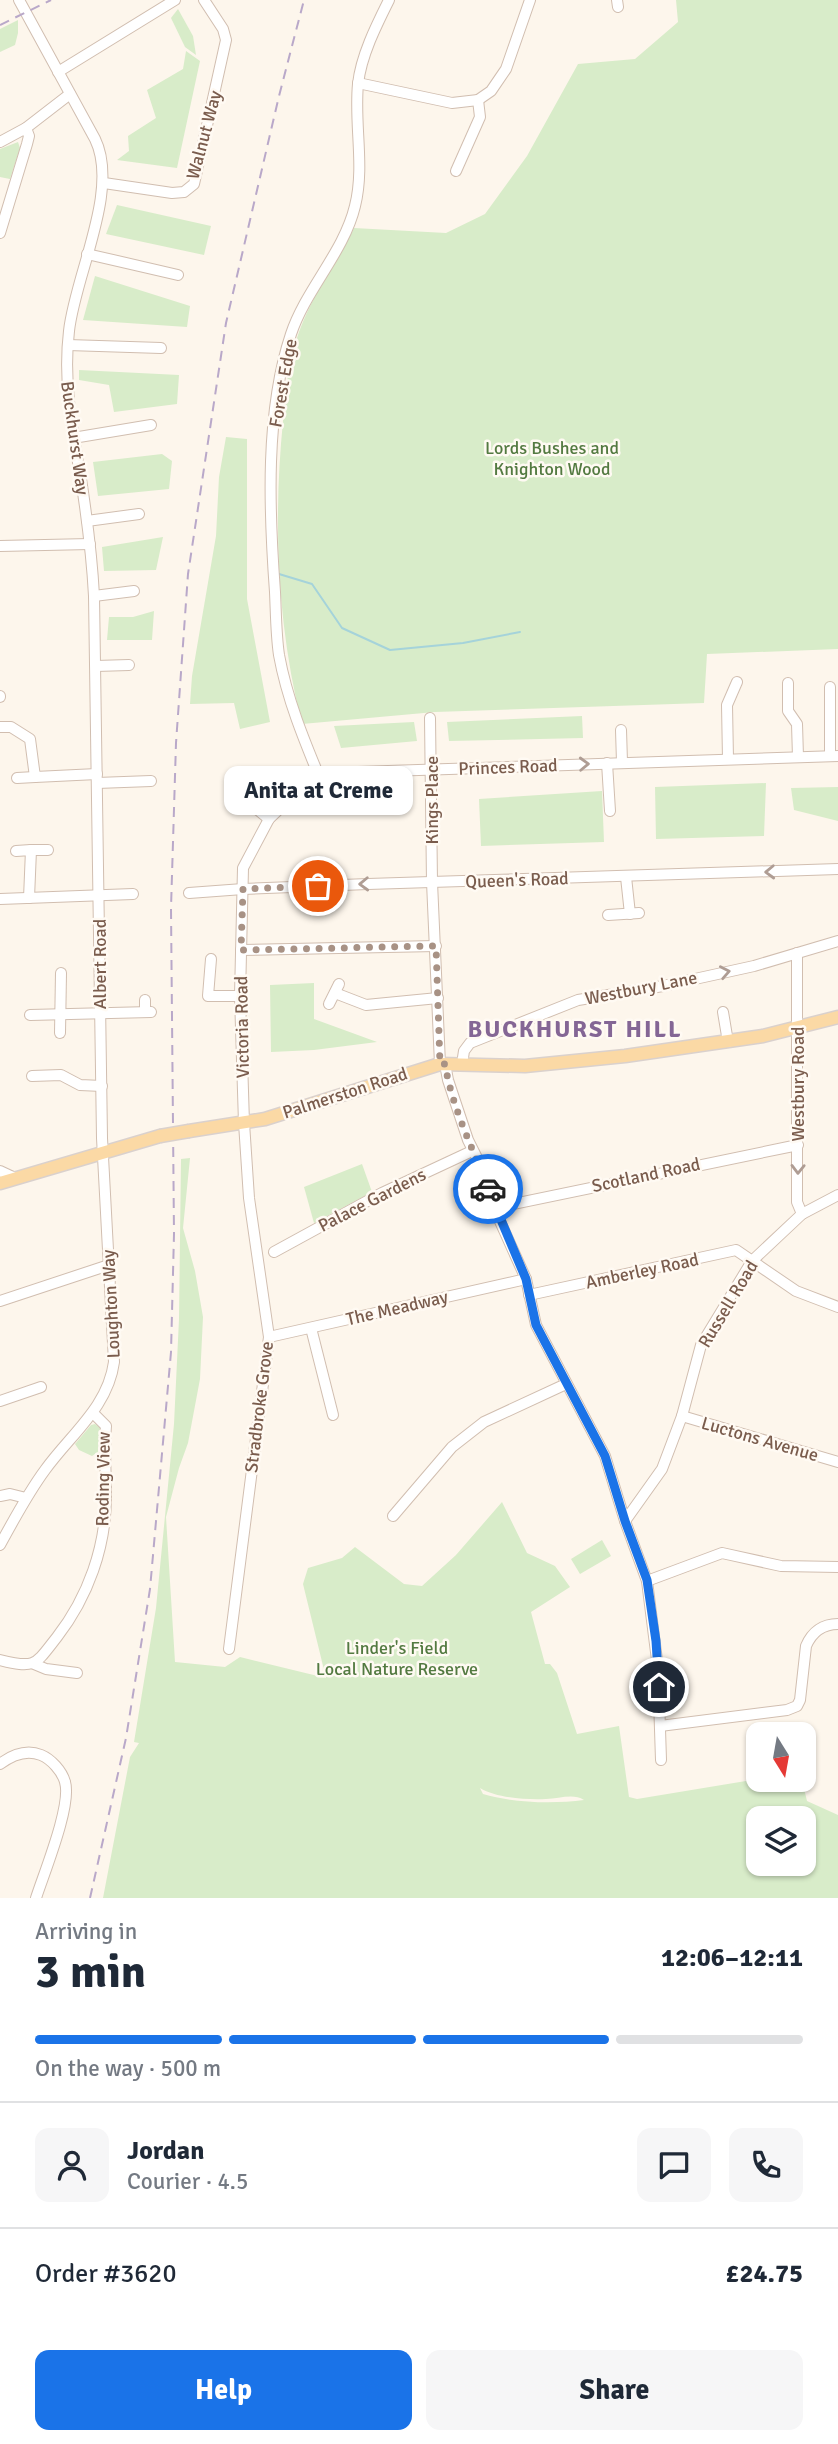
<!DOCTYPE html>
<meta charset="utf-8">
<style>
:root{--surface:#fff;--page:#f6f6f7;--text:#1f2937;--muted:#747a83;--line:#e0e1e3;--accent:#1a73e8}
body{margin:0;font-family:Signika,sans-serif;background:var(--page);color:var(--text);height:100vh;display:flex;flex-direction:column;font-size:26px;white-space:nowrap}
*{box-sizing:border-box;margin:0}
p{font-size:23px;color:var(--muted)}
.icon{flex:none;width:38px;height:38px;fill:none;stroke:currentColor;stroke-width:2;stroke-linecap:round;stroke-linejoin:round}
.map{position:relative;height:1898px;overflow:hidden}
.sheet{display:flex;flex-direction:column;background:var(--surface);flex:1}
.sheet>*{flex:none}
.needle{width:46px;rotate:169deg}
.buttons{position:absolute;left:746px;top:1722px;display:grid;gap:14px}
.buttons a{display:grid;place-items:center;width:70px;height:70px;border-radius:14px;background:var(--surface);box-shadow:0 2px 5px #0004;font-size:35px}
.pin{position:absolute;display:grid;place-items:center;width:60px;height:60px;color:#fff;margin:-30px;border:4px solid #fff;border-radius:50%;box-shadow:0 2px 7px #0007}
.courier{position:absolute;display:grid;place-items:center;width:70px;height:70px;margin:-35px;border:5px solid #1a73e8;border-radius:50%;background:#fff;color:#222;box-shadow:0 2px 9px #0007}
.bubble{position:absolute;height:49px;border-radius:14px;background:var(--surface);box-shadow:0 2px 5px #0004;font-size:23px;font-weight:700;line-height:49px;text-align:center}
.overview em{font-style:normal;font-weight:700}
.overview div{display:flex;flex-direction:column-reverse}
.overview{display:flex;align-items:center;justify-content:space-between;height:119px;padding:0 35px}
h1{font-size:46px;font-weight:700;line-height:52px}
.bar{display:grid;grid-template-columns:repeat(4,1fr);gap:10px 7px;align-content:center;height:84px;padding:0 35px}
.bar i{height:9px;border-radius:5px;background:var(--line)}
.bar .active{background:var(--accent)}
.bar p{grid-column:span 4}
.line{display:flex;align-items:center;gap:18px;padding:0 35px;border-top:2px solid var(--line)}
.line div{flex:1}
.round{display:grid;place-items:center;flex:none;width:74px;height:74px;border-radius:14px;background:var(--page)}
.primary-button{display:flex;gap:14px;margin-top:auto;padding:14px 35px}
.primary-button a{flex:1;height:80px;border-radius:14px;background:var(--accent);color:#fff;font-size:28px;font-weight:700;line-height:80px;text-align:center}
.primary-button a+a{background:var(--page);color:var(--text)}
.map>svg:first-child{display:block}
.green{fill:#d8ecc9;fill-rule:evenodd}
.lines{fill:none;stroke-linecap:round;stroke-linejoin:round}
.stream{stroke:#a5d3da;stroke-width:2}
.minor-casing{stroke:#d1beb0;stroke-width:12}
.major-casing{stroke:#dad1cd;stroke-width:15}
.minor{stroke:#fff;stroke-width:10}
.major{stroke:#fbd9a5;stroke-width:12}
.rail{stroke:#b9a8c9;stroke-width:2;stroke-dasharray:10 7;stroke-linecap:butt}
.major-bridge-casing{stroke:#dad1cd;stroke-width:15;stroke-linecap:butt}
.major-bridge{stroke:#fbd9a5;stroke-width:12}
.oneway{stroke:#af9d94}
.done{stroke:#a89285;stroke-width:7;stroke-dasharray:0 12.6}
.route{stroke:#1a73e8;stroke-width:9}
.labels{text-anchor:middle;stroke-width:5;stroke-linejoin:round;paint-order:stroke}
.street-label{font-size:18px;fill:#7a5c4d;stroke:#fffaf3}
.park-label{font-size:18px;fill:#537a41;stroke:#fffaf3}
.district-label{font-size:24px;font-weight:bold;letter-spacing:2px;fill:#846695;stroke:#fffaf3}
</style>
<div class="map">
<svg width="838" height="1898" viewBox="0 0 838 1898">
<rect width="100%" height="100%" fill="#fdf6ec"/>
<g class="green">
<path d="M676,0H838V649L707,654L704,703L435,712L302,724C277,625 273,522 283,421C286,391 288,360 299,332C312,296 336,262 354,228L446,233L485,214L527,156L578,64L635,59L678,22Z"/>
<polygon points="178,9 193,36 196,55 185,47 171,18"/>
<polygon points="18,20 18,33 15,45 0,52 0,29"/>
<polygon points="186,51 200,61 177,168 117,160 129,151 128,136 156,118 147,90 183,69"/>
<polygon points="18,142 20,148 10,179 0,177 0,149"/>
<polygon points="117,205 211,226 204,255 106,234"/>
<polygon points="95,276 190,306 187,327 83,320"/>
<polygon points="79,370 179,375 177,404 114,412 109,385 79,380"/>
<polygon points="226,437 247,439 247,599 270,722 240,729 234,703 190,704 192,676 216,536 219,477"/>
<polygon points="162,454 172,461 169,489 98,496 93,462"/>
<polygon points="163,537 156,570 104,571 102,547"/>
<polygon points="154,611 152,640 107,640 109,617 133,617"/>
<polygon points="582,716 583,738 449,741 447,722"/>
<polygon points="414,722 417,741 341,748 334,726"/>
<polygon points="766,783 764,836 656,839 655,787"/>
<polygon points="838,787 838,821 794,810 791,788"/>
<polygon points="602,791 604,842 481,846 479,799"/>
<polygon points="314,983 314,1019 377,1042 314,1050 271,1052 270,985"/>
<path d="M190,1158L183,1228L195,1271L203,1317L200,1379L188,1443L179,1468L166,1517L175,1662L225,1667L240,1657L326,1678L303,1584L308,1568L342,1558L355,1547L404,1584L422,1586L456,1555L502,1502L527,1553L555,1566L570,1587L531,1612L545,1664H550L557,1673L577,1734L619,1726L629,1797L637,1799L758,1779L802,1780L807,1801L838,1815V1898H103L130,1757L139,1743L134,1742L156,1608L174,1424L179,1319L181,1159ZM480,1788C496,1798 527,1800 546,1799C559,1799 573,1793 584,1800C553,1804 513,1803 483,1794ZM758,1818H803V1864H758Z"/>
<polygon points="362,1164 372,1192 314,1223 304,1187"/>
<polygon points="95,1424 100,1428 98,1452 92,1456 79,1450 75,1444 91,1425"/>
<polygon points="602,1540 611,1556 580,1574 571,1559"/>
</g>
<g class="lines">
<polyline class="stream" points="279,574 312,584 342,628 390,650 463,643 520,632"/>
<defs>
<g id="minor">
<polyline points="617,0 618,7"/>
<polyline points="58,72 175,0"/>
<polyline points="358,83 452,103 478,100 491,91 506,69 530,0"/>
<polyline points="0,142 26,128 70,94"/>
<polyline points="456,171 480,117 478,100"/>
<polyline points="104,183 172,193 184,192 194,184 226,40 223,29 204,0"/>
<polyline points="0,233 27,144 29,136 26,128"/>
<polyline points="87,254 178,275"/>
<polyline points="68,345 161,348"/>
<polyline points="73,438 151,425"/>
<polyline points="87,521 139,514"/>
<polyline points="0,546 90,544"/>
<polyline points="94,596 134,591"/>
<polyline points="96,666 129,665"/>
<polyline points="788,683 788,711 797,724 798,757"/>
<polyline points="0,696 0,697"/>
<polyline points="430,718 432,882 440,1064"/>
<polyline points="0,727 11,727 30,739 35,777 97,774"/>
<polyline points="621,730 622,762"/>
<polyline points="830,755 830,687"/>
<polyline points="728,759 727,705 737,682"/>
<polyline points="607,763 610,811"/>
<polyline points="17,778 35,777"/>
<path d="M321,781C304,740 287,699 279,655C276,635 276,613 275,592C269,510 265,412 291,334C306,289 344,252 355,206C365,166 354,125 358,84C361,56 376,26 389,0"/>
<polyline points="97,783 151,781"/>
<polyline points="232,789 269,819"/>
<polyline points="31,850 48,850"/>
<polyline points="16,851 31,850 29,898"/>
<polyline points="626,877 630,914"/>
<polyline points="189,893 243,889 368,884 838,869"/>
<polyline points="0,899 133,894"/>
<polyline points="608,915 639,913"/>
<polyline points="241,950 436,946"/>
<polyline points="797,953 797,1202 802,1214"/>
<polyline points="211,959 208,996 240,996"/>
<polyline points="335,993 366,1005 438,998"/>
<polyline points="145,1000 145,1012"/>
<polyline points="329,1004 339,984"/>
<polyline points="723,1012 728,1042"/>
<polyline points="30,1015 151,1012"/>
<polyline points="60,1033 61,973"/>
<polyline points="445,1064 448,1080 468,1140 476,1156 494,1208 526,1279 536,1325 605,1456 625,1521 647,1581 658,1668 661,1760"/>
<polyline points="462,1064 464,1051 470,1043 578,1000 663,986 754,966 838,941"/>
<polyline points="32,1076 61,1075 80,1085 102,1086"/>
<polyline points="0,1171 15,1178"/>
<polyline points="494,1208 798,1145"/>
<polyline points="274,1252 382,1193 472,1151"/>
<polyline points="529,1295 736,1250 796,1291 838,1307"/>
<polyline points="0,1301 109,1265"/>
<polyline points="311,1328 333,1415"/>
<polyline points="269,1337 526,1279"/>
<polyline points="0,1401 41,1387"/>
<polyline points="682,1416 838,1462"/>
<polyline points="0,1496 10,1494 26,1498"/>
<polyline points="393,1516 452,1447 484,1422 566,1384"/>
<polyline points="625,1521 662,1469 682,1416 701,1345 752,1261 802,1214 838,1195"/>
<path d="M0,1545C14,1519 28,1493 45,1470C71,1434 108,1407 114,1362L102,1138L94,596C92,557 87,518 81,479C72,430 63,381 69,331C75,275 120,190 95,139L19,0"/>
<polyline points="647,1581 722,1553 781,1566 838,1567"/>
<polyline points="229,1649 269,1337 249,1198 244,1123 240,996 243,868 269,819 290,799 321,781 358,772 838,756"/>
<path d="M0,1660C36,1669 35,1665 57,1637C88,1597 106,1547 106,1496C106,1473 104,1450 106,1426L93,1413"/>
<polyline points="34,1664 46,1669 77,1673"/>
<path d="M660,1726L787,1710L797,1706L800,1700L806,1646C812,1632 823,1624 838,1624"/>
<path d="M0,1764C12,1755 26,1749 41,1755C51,1759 62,1771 65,1782C72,1805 44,1873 36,1898"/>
</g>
<g id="major">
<polyline points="189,1131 265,1119 440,1064 525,1066 625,1056 763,1036 838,1017"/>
<polyline points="0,1183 160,1136"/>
</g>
</defs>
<use href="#minor" class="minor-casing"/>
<use href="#major" class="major-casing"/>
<use href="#minor" class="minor"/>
<use href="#major" class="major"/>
<g class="rail">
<polyline points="0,25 51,0"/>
<polyline points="90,1898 126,1738 150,1589 171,1352 174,1234 171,908 176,743 188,574 226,323 279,96 304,0"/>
</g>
<defs>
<polyline id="major-bridge" points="160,1136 189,1131"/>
</defs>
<use href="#major-bridge" class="major-bridge-casing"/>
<use href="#major-bridge" class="major-bridge"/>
</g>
<defs><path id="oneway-chevron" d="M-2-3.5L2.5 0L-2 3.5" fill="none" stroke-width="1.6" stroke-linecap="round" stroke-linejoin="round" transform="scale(1.75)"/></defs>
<g class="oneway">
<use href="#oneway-chevron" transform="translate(584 764) rotate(-2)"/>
<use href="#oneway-chevron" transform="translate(770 872) rotate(178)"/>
<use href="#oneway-chevron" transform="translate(364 884) rotate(178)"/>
<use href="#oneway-chevron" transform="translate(725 972) rotate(-11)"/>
<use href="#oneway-chevron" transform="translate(798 1169) rotate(91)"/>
</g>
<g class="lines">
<path class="done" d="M318,886L243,889L241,950L436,946L440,1064H445C452,1108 473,1148 488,1189"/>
<polyline class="route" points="488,1189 526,1279 536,1325 605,1456 625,1521 647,1580 656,1641 659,1687"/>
</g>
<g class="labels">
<g class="street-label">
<text transform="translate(204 135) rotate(-75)" y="6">Walnut Way</text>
<text transform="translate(283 383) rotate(-80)" y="6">Forest Edge</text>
<text transform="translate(75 438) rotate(82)" y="6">Buckhurst Way</text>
<text transform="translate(508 767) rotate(-2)" y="6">Princes Road</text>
<text transform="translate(432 800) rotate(-90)" y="6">Kings Place</text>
<text transform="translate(517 880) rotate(-2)" y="6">Queen's Road</text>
<text transform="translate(100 964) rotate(-90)" y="6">Albert Road</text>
<text transform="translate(641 988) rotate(-11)" y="6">Westbury Lane</text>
<text transform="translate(242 1027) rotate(-91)" y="6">Victoria Road</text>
<text transform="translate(798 1084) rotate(-90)" y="6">Westbury Road</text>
<text transform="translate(345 1093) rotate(-18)" y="6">Palmerston Road</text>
<text transform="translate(646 1175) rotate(-12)" y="6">Scotland Road</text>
<text transform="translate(372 1200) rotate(-27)" y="6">Palace Gardens</text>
<text transform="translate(642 1271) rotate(-12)" y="6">Amberley Road</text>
<text transform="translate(111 1304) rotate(-93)" y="6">Loughton Way</text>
<text transform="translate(728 1304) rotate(-59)" y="6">Russell Road</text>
<text transform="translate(397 1308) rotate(-13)" y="6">The Meadway</text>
<text transform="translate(259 1407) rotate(-83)" y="6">Stradbroke Grove</text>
<text transform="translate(760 1439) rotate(16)" y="6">Luctons Avenue</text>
<text transform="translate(103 1479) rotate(-89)" y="6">Roding View</text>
</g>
<g class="park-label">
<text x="552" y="454">Lords Bushes and<tspan x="552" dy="21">Knighton Wood</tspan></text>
<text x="397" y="1654">Linder's Field<tspan x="397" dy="21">Local Nature Reserve</tspan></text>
</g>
<g class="district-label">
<text x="575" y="1037">BUCKHURST HILL</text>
</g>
</g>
</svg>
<div class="buttons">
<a><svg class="needle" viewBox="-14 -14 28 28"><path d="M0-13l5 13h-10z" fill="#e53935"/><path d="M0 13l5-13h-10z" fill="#747a83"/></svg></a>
<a><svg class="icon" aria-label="layers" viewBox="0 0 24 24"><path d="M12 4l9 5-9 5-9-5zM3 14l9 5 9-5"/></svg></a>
</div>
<div class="pin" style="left:318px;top:886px;background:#ea580c"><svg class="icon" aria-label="bag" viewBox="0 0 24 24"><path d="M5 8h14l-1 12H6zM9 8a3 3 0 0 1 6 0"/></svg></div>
<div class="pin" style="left:659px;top:1687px;background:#1f2937"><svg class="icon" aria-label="home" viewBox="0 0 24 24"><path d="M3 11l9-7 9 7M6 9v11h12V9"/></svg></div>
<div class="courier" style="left:488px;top:1189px"><svg class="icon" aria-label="car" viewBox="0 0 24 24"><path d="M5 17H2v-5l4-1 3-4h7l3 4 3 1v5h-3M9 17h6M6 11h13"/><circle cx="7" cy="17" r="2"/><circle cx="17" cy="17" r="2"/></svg></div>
<div class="bubble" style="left:224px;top:766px;width:189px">Anita at Creme</div>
</div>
<section class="sheet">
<div class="overview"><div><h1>3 min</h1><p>Arriving in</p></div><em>12:06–12:11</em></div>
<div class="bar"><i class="active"></i><i class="active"></i><i class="active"></i><i></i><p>On the way · 500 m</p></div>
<div class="line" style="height:126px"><a class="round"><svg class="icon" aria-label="person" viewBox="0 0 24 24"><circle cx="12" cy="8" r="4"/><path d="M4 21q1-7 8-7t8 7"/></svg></a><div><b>Jordan</b><p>Courier · 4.5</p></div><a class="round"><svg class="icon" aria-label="chat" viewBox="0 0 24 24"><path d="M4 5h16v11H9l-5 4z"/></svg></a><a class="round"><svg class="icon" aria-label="phone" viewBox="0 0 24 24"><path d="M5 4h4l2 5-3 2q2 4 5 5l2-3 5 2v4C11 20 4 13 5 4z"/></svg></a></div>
<div class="line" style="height:91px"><div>Order #3620</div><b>£24.75</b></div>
<div class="primary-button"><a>Help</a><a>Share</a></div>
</section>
